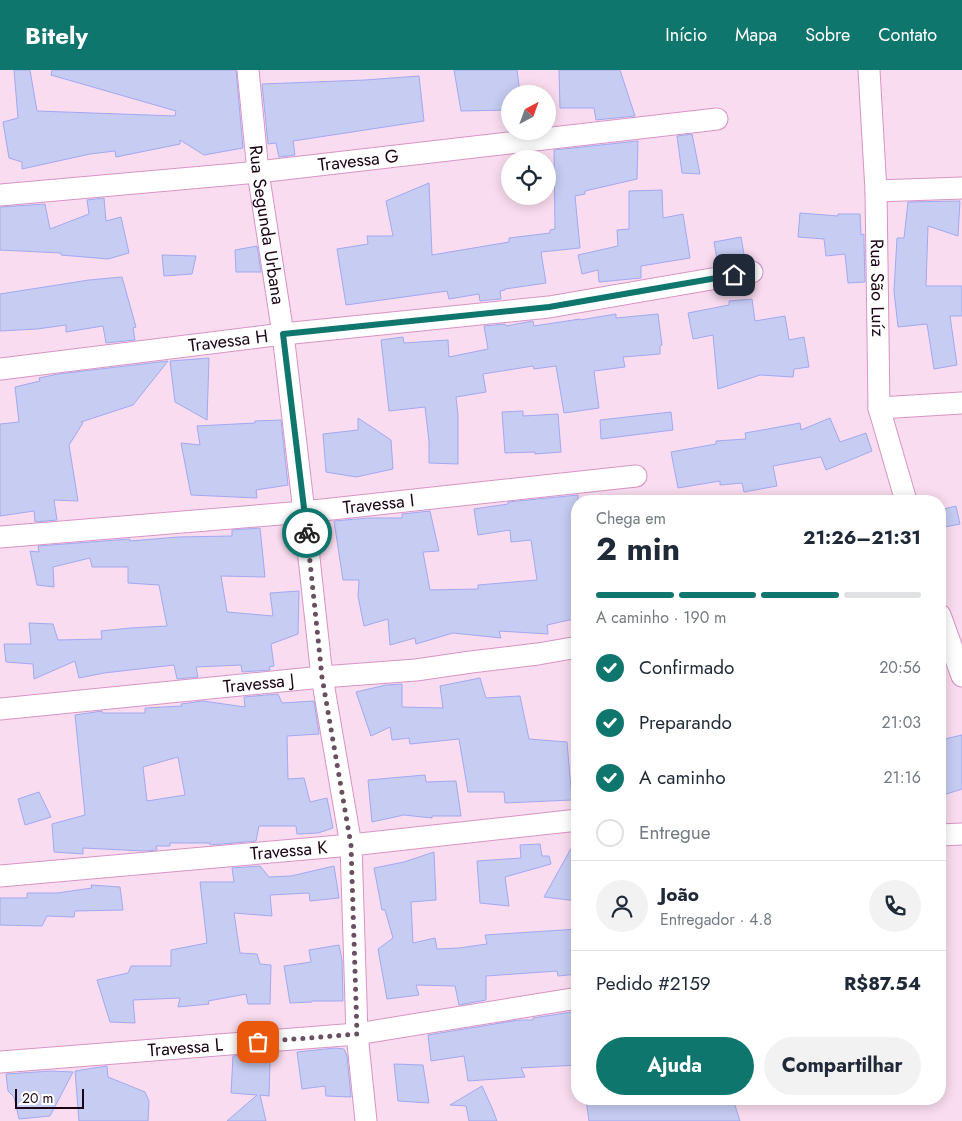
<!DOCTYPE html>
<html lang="pt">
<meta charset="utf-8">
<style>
:root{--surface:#fff;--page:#f2f2f3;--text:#1f2937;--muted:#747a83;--line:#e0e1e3;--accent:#0f766e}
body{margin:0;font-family:Jost,sans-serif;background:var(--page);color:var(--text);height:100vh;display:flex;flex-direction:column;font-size:19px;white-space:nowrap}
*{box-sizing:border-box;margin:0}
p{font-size:16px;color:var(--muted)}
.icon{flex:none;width:28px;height:28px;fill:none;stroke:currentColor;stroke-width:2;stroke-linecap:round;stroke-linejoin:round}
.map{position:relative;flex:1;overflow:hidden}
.sheet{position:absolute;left:571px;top:425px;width:375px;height:610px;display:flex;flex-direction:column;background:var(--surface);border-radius:20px;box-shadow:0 2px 12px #0003}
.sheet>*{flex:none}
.needle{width:32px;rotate:41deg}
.fabs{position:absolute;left:501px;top:15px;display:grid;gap:10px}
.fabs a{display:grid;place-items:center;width:55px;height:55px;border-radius:50%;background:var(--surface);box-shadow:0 2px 12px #0003;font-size:25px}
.scale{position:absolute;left:15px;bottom:12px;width:69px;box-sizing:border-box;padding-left:5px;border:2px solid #1b0415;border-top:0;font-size:14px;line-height:18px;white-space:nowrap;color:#1b0415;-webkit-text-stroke:4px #fff;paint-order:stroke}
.pin{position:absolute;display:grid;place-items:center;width:42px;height:42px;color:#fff;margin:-21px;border-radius:10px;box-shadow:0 2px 8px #0006}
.courier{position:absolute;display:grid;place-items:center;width:50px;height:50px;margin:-25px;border:4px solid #0f766e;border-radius:50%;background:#fff;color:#222;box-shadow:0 1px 6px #0007}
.summary em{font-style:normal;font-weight:700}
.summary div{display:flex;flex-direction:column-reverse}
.summary{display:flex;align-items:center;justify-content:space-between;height:85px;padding:0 25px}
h1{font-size:32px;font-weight:700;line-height:38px}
.bar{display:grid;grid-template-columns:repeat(4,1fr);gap:8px 5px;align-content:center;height:60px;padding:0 25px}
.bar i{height:6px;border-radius:4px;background:var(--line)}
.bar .current{background:var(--accent)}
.bar p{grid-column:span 4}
.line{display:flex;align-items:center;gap:12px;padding:0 25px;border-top:1px solid var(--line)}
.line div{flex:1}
.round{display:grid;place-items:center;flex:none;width:52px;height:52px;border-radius:26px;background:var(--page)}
ol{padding:0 25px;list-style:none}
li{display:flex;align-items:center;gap:15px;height:55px}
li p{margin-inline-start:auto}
li .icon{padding:5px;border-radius:50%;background:var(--accent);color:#fff;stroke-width:4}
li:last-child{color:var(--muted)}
li i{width:28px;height:28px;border:2px solid var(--line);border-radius:50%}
.button{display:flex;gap:10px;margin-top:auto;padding:10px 25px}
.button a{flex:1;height:58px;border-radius:30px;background:var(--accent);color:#fff;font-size:20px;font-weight:700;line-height:58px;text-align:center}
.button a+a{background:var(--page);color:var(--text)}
header{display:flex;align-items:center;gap:30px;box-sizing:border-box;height:70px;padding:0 25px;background:var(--accent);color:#fff}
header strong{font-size:24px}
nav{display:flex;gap:28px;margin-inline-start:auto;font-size:18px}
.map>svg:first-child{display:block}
.building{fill:#c6ccf2;stroke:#a1a9f0;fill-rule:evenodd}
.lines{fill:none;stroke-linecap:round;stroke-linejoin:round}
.minor-casing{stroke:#d994c4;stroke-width:23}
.minor{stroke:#fff;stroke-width:21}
.done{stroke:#695061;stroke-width:5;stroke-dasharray:0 9}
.route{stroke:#0f766e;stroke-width:6}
.labels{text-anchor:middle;stroke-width:5;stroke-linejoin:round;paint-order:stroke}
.street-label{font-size:18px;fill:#1b0415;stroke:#fff}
</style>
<header>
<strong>Bitely</strong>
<nav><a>Início</a><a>Mapa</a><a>Sobre</a><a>Contato</a></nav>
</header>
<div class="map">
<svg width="962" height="1051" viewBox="0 0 962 1051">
<rect width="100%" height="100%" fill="#f9dcef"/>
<g class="building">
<polygon points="14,0 30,0 37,41 175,46 176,41 51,5 52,0 236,0 243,78 204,85 180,70 180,74 116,87 115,81 90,84 22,99 22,92 9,88 3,52 18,48"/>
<polygon points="454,0 517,0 520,24 510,24 510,40 461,41"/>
<polygon points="559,0 620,0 635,46 596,50 594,38 560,38"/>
<polygon points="419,6 424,51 293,71 295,85 279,87 276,73 268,74 262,14 365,10"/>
<polygon points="692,64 700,104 682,103 677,66"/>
<polygon points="638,71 637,109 585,121 585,124 575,126 580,178 541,182 546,213 505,219 505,220 500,221 501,229 480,231 479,224 449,229 447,221 346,235 337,179 368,174 367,166 393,166 386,131 429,113 432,185 509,172 509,168 550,163 550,160 555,159 554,80"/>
<polygon points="662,120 663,148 683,144 690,188 641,196 641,208 599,212 598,200 582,204 578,185 618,176 617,160 629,159 629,121"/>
<polygon points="104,128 106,151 121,147 129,183 108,189 61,185 61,183 0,180 0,137 45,134 50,159 89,144 87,130"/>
<polygon points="960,131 958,166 928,156 926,216 962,216 962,246 950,246 957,295 934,299 927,254 898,257 894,221 897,168 904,168 908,132"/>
<polygon points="800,143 838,146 838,144 860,144 861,165 864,164 864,172 865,212 848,213 845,184 826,186 824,169 798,167"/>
<polygon points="741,167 745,190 718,195 714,172"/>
<polygon points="257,176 261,202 236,202 235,180"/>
<polygon points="162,185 196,186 192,204 164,206"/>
<polygon points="122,207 136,257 133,258 135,270 106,273 103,256 66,262 66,255 37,259 0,261 0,224 89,210"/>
<polygon points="752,229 755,251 785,246 789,270 804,267 809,297 794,299 793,307 760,305 718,319 713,265 693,269 688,243 729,235 729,231"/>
<polygon points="616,244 616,248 658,244 662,275 660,276 660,284 623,287 625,297 594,301 599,338 564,343 556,296 534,299 533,296 483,304 486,322 456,327 458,345 458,394 429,393 429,371 425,337 389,341 381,270 403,267 404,273 448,270 449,287 488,279 484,256 505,254 506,256 533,251 534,256 580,249 580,250"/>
<polygon points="209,288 207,350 175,332 170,291"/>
<polygon points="168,291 133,335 81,352 83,353 69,375 78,431 54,430 57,450 35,452 34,441 0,446 0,354 19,352 15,317 40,311 39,308 58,304"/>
<polygon points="523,341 523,346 558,344 561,382 535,384 535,382 505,383 502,342"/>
<polygon points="671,342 673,360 601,369 600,350"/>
<polygon points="358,348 391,370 393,399 356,407 326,402 323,364 358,360"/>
<polygon points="830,348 840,372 866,363 872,381 826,400 821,387 773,396 777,416 744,422 742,413 720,415 720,411 678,418 671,382 716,374 716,371 746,369 745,363 768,359 800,353 801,360"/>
<polygon points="281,350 288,415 256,420 257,428 191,425 181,373 200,375 197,356 255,353 255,351"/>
<polygon points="578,425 578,548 547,555 548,564 499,561 501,568 453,563 416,574 415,568 390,575 388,549 364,556 358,526 359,510 343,510 334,451 368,448 402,448 402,444 430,441 439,481 423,482 430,520 478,519 478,515 537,510 531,470 511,472 510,460 478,465 474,439 508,434 508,432"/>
<polygon points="956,436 960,454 940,458 940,440"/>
<polygon points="260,458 265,507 221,506 227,542 273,546 270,523 299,521 298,564 271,574 274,596 269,597 270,600 242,602 241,595 196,597 198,607 177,609 174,595 104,603 79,608 75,591 34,609 33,594 6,592 4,574 31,574 29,553 53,554 58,570 102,569 101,561 130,558 167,556 159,515 128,513 128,497 92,497 90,488 53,497 54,517 37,515 30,481 39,482 38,476 130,469 130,471 178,467 232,466 232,460"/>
<polygon points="480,608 486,628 520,626 529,669 567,672 572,730 505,733 504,722 468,722 459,669 410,674 409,668 392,670 390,657 371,666 356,622 386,615 402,614 402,637 443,638 440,616"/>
<path d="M278,624L282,633L314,631L319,664L287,666L288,709L304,708L310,732L327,728L333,758L318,763L297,764L296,756H259L256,771L210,775V773H170V776H156L157,780L145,781L83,778V784L54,782L52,754L85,745L75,645L102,641V643H145V638L182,636L181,634L203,631L245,637L244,627ZM178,687L185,725L147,731L143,697Z"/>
<polygon points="962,665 962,719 940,726 940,670"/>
<polygon points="425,705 426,712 456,711 461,746 432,746 432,748 404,745 372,752 368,710"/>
<polygon points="39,722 51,747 25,755 18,729"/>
<polygon points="578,766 578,831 544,827"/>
<polygon points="540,774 542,786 549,786 551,794 505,807 509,836 480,833 477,791 521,788 520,775"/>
<polygon points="434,782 436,830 411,832 413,873 435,868 437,879 459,878 487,874 485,865 578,859 578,904 558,906 557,901 486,906 486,930 459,935 455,916 416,915 419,925 387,929 378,879 393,868 385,840 382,840 374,798 404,792"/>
<polygon points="260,796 269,807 291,806 334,796 339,828 310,831 309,823 270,825 272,846 234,843 240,883 257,884 260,894 271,895 270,934 248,934 246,924 208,931 209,934 178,937 180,928 133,930 135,953 110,952 97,910 128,903 131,896 171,896 171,880 207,873 200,812 234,812 232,798"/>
<polygon points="91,815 120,817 123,840 75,841 74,847 47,846 42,856 0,855 0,828 27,828 27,823 57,823 92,818"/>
<polygon points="339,875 342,890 343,931 312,931 312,932 290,933 284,896 311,892 309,880"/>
<polygon points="578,941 578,995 521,998 525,1007 468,1011 464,986 431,991 428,965 519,950 533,950 533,948"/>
<polygon points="335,978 344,979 347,986 351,1027 326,1026 325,1016 302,1019 297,982"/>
<polygon points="264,984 265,993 270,992 269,1026 260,1025 266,1051 227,1051 257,1025 231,1023 233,986"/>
<polygon points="394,994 423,995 429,1033 398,1031"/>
<polygon points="107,996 108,1007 145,1022 149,1031 148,1051 79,1051 75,1001"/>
<polygon points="51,1001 73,1002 50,1046 19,1049 14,1027 8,1021 6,1004"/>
<polygon points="482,1016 492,1038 497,1051 469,1051 466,1036 450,1035"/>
<polygon points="586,1029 733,1029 740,1051 589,1051"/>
</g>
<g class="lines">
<defs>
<g id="minor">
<path id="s1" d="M248,0L258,102L283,264L304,442L322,607L351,775L357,964L366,1051"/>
<path id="s2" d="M869,0L876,121L879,338L906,431"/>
<polyline points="876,121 962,118"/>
<path id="s3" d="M0,125L258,102L717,49"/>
<path id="s4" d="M0,299L283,264L549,237L752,202"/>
<polyline points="879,338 962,333"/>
<path id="s5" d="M0,467L304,442L636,406"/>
<polyline points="940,545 962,606"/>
<path id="s6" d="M0,639L322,607L416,600L471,592L538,584L578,577"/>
<polyline points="940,765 962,764"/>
<path id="s7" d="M0,806L351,775L578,750"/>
<path id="s8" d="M0,992L357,964L578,928"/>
</g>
</defs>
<use href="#minor" class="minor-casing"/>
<use href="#minor" class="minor"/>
</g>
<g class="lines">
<polyline class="done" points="258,972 357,964 351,775 322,607 307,463"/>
<polyline class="route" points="307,463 283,264 549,237 734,205"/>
</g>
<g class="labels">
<g class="street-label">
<text dy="6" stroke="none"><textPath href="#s3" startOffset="360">Travessa G</textPath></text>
<text dy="6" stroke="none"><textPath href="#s1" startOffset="156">Rua Segunda Urbana</textPath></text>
<text dy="6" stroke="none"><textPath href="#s2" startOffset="218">Rua São Luíz</textPath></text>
<text dy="6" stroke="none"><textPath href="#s4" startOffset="230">Travessa H</textPath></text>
<text dy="6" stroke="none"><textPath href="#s5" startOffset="380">Travessa I</textPath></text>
<text dy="6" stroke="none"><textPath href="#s6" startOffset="260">Travessa J</textPath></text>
<text dy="6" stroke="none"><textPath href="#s7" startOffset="290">Travessa K</textPath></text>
<text dy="6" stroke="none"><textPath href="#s8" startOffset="186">Travessa L</textPath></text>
</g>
</g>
</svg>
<div class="fabs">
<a><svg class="needle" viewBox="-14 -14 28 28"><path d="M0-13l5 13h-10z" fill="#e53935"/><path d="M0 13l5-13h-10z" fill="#747a83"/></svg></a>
<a><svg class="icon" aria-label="locate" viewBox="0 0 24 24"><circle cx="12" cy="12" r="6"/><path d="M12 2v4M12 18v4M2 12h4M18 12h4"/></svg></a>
</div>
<div class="scale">20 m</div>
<div class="pin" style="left:258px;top:972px;background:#ea580c"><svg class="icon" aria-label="bag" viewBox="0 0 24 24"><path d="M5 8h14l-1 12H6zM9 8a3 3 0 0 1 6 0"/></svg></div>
<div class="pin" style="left:734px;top:205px;background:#1f2937"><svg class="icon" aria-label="home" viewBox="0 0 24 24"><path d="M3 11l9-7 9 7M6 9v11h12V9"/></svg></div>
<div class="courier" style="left:307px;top:463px"><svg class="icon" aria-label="bike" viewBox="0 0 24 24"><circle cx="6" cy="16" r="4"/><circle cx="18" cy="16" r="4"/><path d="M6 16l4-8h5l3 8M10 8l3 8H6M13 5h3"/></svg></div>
<section class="sheet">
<div class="summary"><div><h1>2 min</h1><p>Chega em</p></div><em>21:26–21:31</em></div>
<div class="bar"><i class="current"></i><i class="current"></i><i class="current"></i><i></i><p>A caminho · 190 m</p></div>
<ol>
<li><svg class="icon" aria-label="check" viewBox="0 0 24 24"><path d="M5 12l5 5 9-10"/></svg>Confirmado<p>20:56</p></li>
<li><svg class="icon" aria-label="check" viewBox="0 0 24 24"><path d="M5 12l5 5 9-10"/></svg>Preparando<p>21:03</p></li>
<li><svg class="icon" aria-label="check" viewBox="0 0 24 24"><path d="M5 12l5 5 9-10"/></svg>A caminho<p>21:16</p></li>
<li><i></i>Entregue</li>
</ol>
<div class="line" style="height:90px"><a class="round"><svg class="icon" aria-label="person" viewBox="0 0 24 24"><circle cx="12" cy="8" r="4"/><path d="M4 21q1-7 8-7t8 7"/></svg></a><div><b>João</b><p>Entregador · 4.8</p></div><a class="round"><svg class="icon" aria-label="phone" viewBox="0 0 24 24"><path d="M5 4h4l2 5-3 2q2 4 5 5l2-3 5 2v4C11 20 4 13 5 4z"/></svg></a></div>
<div class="line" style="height:65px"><div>Pedido #2159</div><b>R$87.54</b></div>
<div class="button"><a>Ajuda</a><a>Compartilhar</a></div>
</section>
</div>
